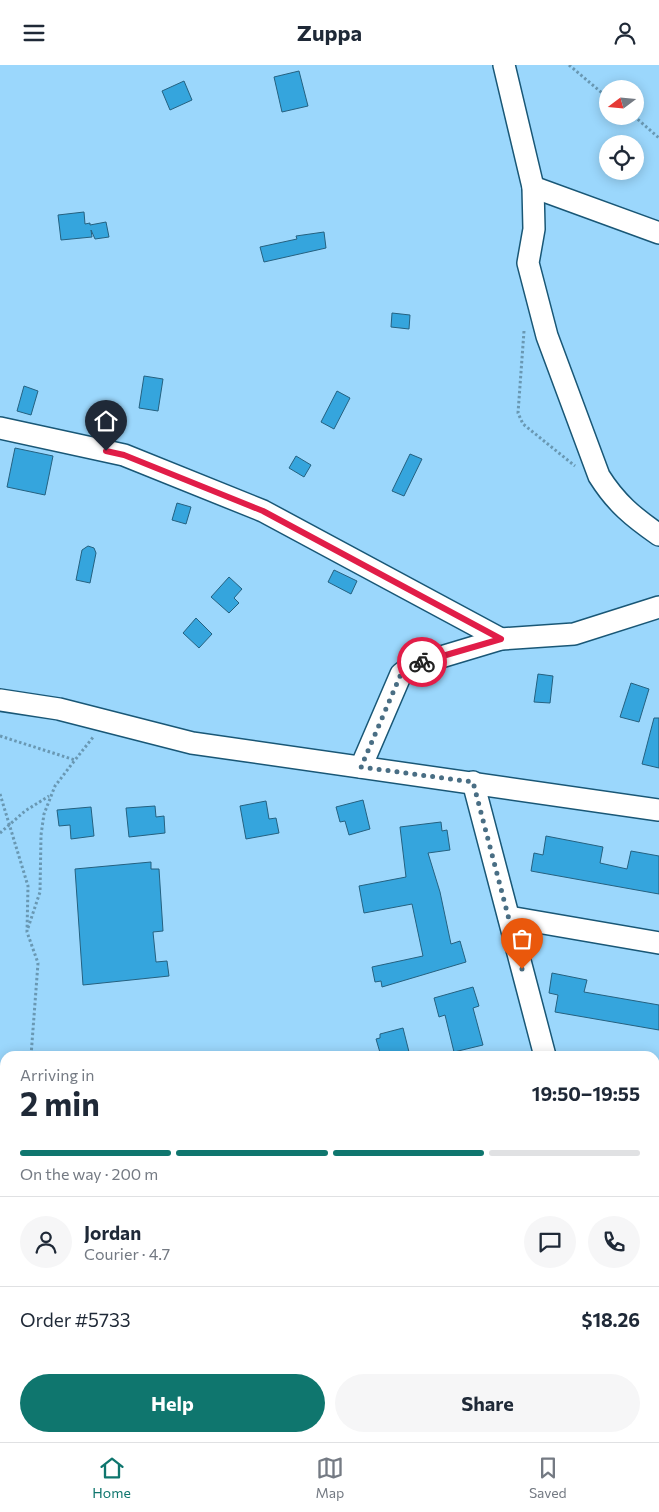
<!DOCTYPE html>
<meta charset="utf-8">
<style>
:root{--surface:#fff;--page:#f6f6f7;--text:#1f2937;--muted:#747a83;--line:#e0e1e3;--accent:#0f766e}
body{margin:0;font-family:Commissioner,sans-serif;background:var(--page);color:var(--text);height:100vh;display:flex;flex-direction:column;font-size:19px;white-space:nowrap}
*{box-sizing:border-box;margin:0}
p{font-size:16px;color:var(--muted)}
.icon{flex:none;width:28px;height:28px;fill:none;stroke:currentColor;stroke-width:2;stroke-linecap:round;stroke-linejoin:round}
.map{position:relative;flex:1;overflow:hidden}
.side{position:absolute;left:0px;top:986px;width:660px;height:391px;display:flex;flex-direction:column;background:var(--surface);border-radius:15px 15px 0 0;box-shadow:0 2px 12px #0003}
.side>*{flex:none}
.needle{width:32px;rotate:254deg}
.fabs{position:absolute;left:599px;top:15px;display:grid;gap:10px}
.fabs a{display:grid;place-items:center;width:45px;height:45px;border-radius:50%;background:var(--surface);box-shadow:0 2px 12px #0003;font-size:25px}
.pin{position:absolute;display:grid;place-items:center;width:42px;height:42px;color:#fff;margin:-51px -21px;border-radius:50% 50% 50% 0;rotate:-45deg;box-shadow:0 0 5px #0007}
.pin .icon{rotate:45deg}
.courier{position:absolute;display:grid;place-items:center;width:50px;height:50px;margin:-25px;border:4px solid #e11d48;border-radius:50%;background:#fff;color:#222;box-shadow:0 1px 6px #0007}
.summary em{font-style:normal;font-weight:700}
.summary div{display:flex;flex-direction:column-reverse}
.summary{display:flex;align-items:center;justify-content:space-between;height:85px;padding:0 20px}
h1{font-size:32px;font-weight:700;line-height:38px}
.bar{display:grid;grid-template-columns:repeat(4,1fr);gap:8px 5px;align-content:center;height:60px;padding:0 20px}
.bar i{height:6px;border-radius:4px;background:var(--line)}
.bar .active{background:var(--accent)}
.bar p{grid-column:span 4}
.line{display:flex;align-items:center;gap:12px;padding:0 20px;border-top:1px solid var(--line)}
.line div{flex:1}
.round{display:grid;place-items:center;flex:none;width:52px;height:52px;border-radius:26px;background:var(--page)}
.cta{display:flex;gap:10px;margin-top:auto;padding:10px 20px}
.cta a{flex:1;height:58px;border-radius:30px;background:var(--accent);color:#fff;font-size:20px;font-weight:700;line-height:58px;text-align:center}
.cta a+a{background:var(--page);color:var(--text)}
header{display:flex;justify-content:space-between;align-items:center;height:65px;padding:0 20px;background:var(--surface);font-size:22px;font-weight:700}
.menu{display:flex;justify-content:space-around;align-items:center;height:70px;border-top:1px solid var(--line);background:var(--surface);font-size:14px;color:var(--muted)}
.menu a{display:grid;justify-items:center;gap:2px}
.menu .active{color:var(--accent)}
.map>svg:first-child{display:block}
.building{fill:#35a5dd;stroke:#256180}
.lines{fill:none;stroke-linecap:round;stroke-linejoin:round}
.minor-casing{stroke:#195776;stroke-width:24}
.path{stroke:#6998b3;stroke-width:3;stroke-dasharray:2.5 2.5;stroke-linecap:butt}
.minor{stroke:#fff;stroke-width:21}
.done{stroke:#496e84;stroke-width:5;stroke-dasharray:0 9}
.route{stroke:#e11d48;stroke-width:6}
</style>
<header><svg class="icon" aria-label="menu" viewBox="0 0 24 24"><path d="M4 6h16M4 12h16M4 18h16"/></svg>Zuppa<svg class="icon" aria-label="person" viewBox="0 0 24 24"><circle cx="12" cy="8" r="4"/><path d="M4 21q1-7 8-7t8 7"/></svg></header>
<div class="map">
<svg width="659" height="1377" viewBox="0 0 659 1377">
<rect width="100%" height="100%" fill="#9bd7fc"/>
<g class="building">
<polygon points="299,6 308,41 282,47 274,12"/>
<polygon points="184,16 192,35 170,45 162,26"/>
<polygon points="84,147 85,159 90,158 90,160 106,157 109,172 95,174 91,165 92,172 61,175 58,150"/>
<polygon points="324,167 326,183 264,197 260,182 297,174 296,171"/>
<polygon points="392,248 410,250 409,264 391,262"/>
<polygon points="144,311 163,314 158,346 139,343"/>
<polygon points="24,321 38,326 31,350 17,346"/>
<polygon points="337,326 350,333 334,364 321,357"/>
<polygon points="15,383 53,391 45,430 7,422"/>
<polygon points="410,389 422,394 404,431 392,426"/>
<polygon points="296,391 311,400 304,412 289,403"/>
<polygon points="177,438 191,442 186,459 172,455"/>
<polygon points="88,481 94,483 96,488 90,518 76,515 82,485"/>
<polygon points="334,505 357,516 351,529 328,517"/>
<polygon points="229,512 242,524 234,533 239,538 229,548 211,532"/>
<polygon points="196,553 212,569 199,583 183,568"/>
<polygon points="538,609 553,611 550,638 534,637"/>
<polygon points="631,618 649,624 639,657 620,652"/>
<polygon points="654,653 659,653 659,703 642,699"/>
<polygon points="363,735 370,764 349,770 345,756 340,757 336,742"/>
<polygon points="266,736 269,754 276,753 279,768 246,774 240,741"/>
<polygon points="155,741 156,752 164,751 165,768 129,772 126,743"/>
<polygon points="91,742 94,771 71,774 70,760 59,761 57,745"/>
<polygon points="441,757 442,766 447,765 450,785 428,788 440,827 451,879 460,876 466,897 382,922 381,916 375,917 372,902 423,891 412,839 364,848 359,821 406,812 400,762"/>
<polygon points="546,771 603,782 600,798 627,804 631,786 659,791 659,829 531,806 534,788 543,790"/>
<polygon points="151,797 151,804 159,804 163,866 153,867 156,897 167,896 169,911 83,920 75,804"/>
<polygon points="552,908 587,915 584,927 659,940 659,965 555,947 558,930 549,928"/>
<polygon points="473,922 479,941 473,943 483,980 454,987 445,950 439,952 434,933"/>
<polygon points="403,963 410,991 381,991 376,974 380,973 380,969"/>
</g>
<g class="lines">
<defs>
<g id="minor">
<path d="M504,0L533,122L534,164L528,198L547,271L599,411C616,438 633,452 659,470"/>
<polyline points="533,122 659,168"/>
<polyline points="0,363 124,390 263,446 501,574"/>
<polyline points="0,635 59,644 192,678 659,745"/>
<polyline points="361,702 401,609 411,601 501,574 574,569 659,542"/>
<polyline points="473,717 545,991"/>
<polyline points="509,852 659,878"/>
<polyline points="655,1070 659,1071"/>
<polyline points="640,1372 641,1377"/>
</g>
</defs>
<use href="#minor" class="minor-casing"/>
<g class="path">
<polyline points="569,0 608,33"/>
<polyline points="634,51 659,73"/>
<polyline points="524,266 518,348 523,359 575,401"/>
<polyline points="0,671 75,695 94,671"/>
<polyline points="0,729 28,821 27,867 38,898 31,991"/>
<polyline points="0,768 25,746 49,731"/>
<polyline points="28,863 40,827 41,770 44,749 55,721 75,695"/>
<polyline points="0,1136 5,1128"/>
<polyline points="0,1322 5,1314"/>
</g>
<use href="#minor" class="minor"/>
</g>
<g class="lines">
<polyline class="done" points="422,597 411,601 401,609 361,702 473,717 522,904"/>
<polyline class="route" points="106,386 124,390 263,446 501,574 422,597"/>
</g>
</svg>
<div class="fabs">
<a><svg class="needle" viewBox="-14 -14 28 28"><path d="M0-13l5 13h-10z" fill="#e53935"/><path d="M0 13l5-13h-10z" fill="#747a83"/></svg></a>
<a><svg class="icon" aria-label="locate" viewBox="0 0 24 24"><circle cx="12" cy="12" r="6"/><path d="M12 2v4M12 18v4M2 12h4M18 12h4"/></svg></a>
</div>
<div class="pin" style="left:522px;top:904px;background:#ea580c"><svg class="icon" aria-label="bag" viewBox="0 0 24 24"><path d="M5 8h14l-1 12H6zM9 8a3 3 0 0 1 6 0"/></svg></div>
<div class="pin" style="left:106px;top:386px;background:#1f2937"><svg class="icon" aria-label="home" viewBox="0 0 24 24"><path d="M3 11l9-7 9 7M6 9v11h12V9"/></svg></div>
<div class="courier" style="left:422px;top:597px"><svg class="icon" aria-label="bike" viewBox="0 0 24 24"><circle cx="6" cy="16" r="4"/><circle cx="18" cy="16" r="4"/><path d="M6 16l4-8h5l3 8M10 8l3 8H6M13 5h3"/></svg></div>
<section class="side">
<div class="summary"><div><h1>2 min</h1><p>Arriving in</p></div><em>19:50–19:55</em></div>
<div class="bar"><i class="active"></i><i class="active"></i><i class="active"></i><i></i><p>On the way · 200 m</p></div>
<div class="line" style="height:90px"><a class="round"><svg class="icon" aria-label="person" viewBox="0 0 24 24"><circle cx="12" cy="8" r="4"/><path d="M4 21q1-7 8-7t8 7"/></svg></a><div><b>Jordan</b><p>Courier · 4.7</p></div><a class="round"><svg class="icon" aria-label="chat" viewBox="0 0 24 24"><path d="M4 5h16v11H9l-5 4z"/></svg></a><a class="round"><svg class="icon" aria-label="phone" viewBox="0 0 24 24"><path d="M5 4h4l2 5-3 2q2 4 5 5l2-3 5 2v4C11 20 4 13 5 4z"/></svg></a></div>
<div class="line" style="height:65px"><div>Order #5733</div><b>$18.26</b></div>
<div class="cta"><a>Help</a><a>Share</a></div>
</section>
</div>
<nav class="menu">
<a class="active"><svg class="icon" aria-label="home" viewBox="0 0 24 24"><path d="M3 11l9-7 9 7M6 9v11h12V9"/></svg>Home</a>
<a><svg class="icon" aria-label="map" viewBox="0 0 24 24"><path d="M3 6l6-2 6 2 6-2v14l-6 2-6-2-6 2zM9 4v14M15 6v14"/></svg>Map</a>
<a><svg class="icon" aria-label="saved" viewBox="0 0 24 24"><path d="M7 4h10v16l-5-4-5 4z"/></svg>Saved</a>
</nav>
